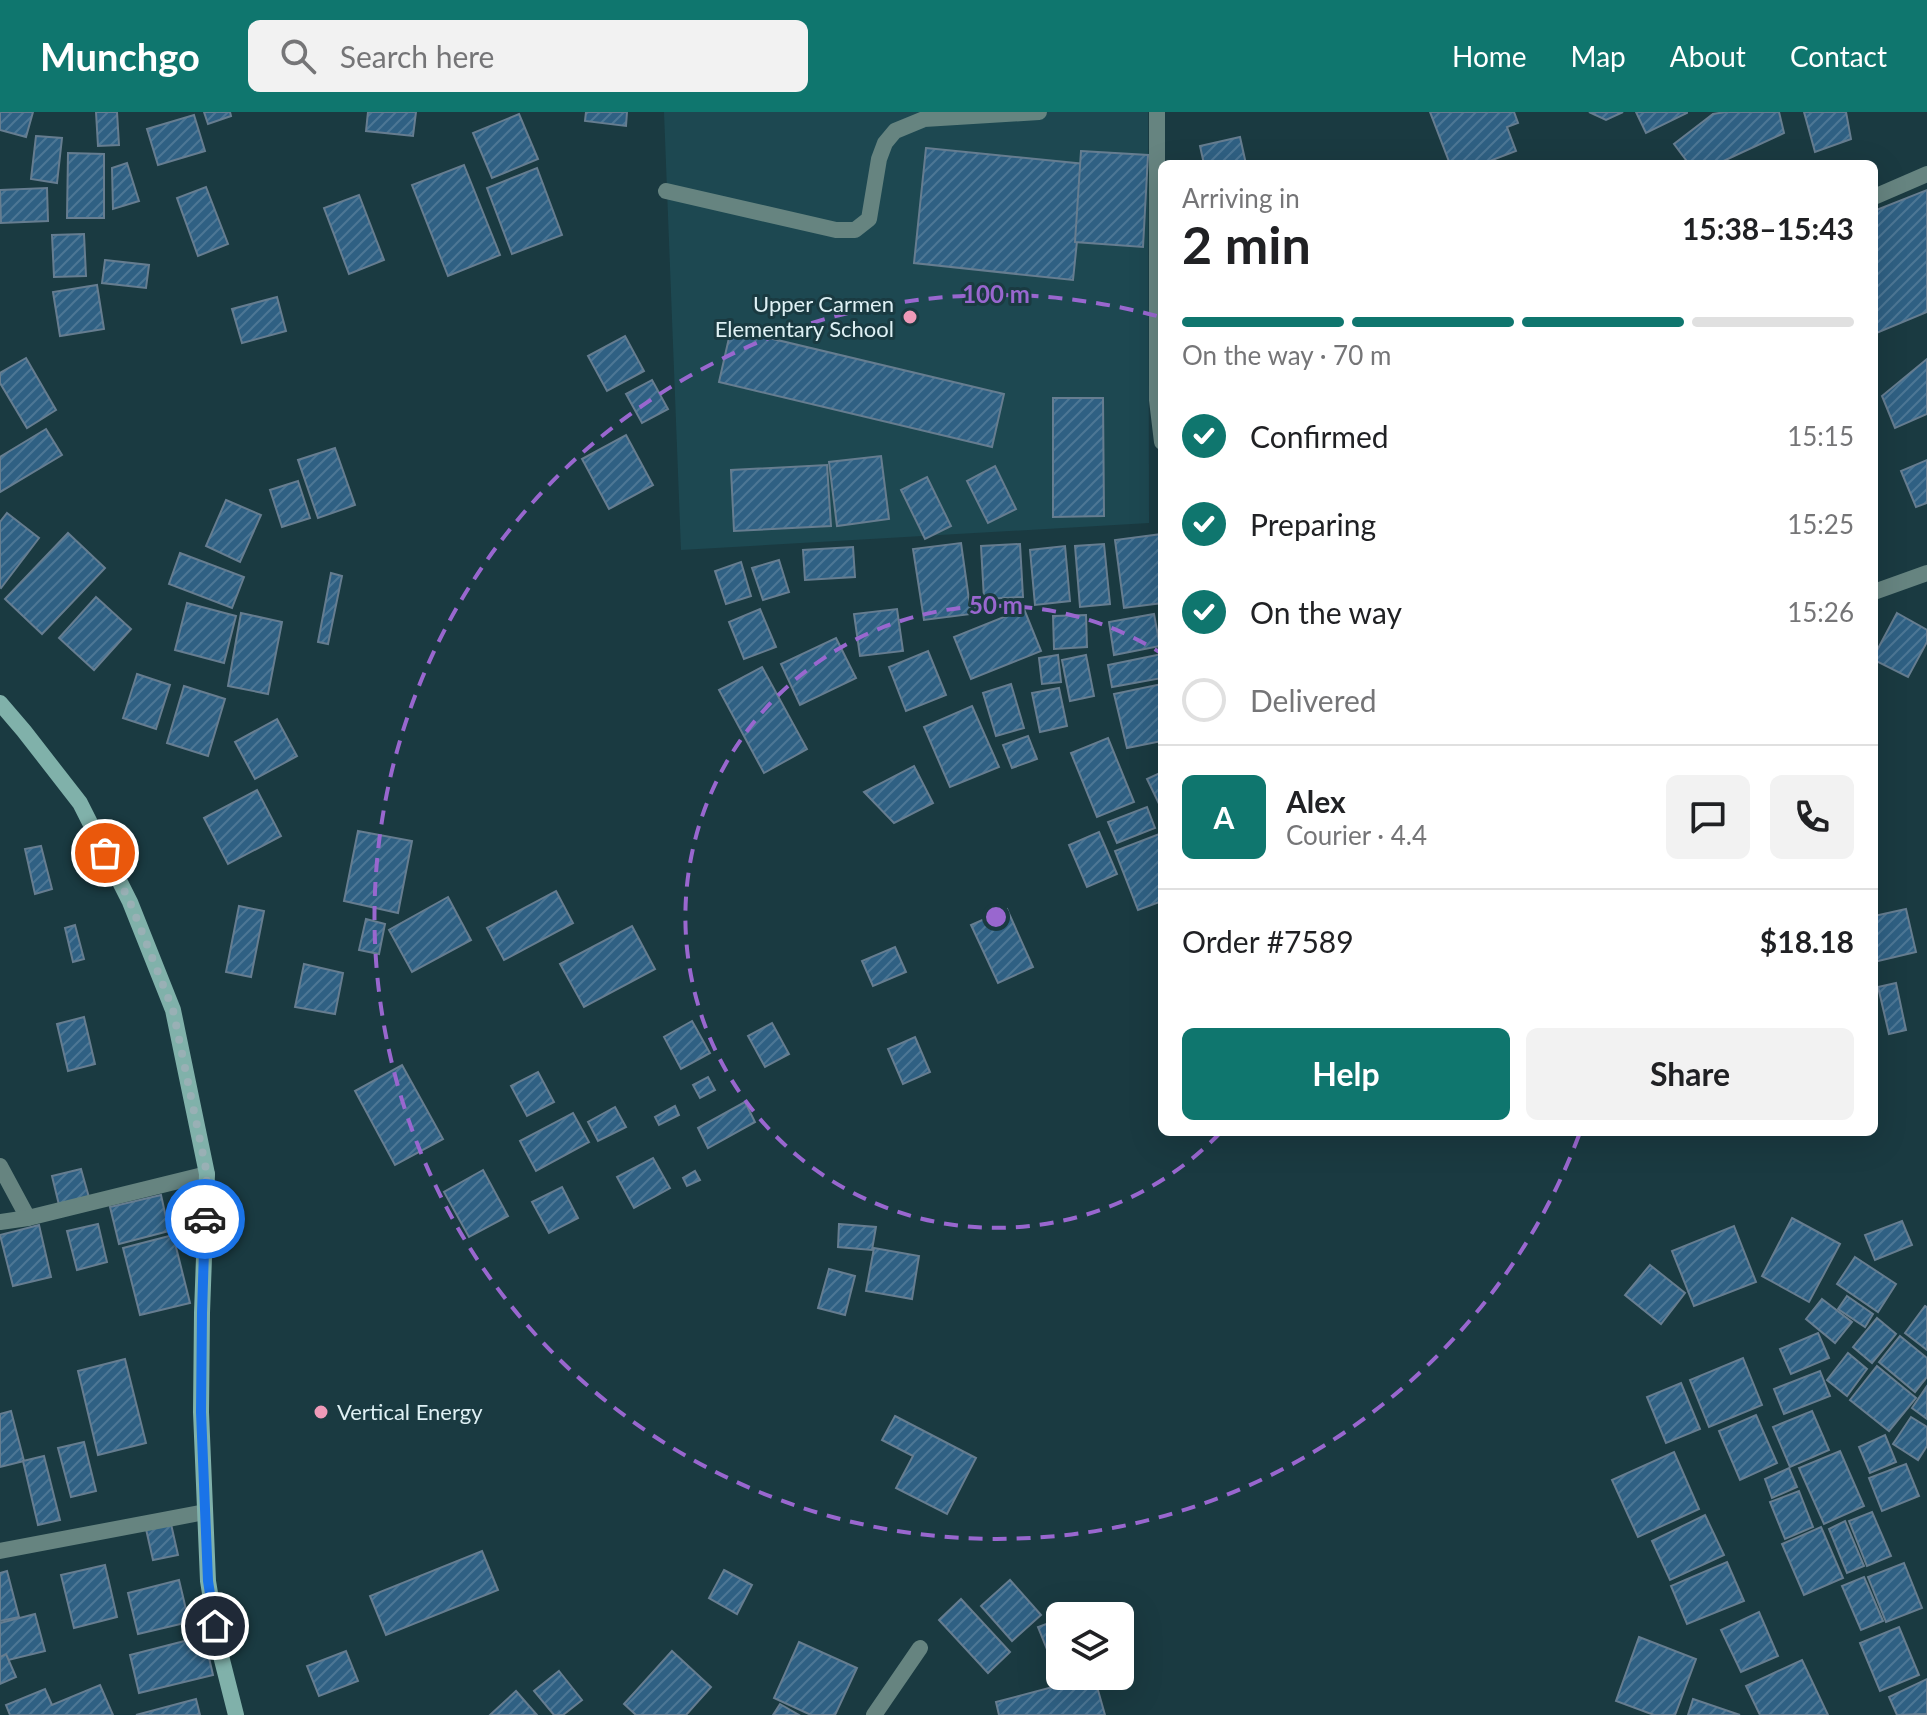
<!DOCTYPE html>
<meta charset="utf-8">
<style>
:root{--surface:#fff;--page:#f2f2f2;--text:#202124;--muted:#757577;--line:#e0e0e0;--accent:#0f766e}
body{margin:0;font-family:Lato,sans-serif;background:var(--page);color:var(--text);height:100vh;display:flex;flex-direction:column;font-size:30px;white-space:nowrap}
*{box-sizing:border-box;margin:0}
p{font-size:26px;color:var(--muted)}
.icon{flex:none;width:44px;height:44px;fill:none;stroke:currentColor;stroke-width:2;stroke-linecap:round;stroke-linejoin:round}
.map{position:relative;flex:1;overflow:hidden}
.drawer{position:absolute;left:1158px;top:48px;width:720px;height:976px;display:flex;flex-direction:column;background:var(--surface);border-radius:12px;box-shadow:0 8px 32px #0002}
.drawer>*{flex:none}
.buttons{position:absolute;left:1046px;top:1490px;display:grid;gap:16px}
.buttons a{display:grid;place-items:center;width:88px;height:88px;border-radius:12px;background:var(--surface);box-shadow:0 8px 32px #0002;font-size:40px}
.pin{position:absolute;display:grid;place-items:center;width:68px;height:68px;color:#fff;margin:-34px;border:4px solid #fff;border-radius:50%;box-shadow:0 2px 8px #0007}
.courier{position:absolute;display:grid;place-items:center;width:80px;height:80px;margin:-40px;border:6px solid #1a73e8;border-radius:50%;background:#fff;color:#222;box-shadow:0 2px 10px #0007}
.overview em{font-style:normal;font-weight:700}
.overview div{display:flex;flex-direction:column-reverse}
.overview{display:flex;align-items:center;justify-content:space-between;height:136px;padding:0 24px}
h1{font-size:52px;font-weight:700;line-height:60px}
.bar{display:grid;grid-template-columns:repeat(4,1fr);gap:12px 8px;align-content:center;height:96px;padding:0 24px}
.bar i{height:10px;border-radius:6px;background:var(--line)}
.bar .selected{background:var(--accent)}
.bar p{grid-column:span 4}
.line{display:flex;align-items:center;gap:20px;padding:0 24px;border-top:2px solid var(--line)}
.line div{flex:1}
.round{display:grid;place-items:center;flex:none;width:84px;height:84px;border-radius:12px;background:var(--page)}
ol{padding:0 24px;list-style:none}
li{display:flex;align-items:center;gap:24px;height:88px}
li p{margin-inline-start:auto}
li .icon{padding:8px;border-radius:50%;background:var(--accent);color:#fff;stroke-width:4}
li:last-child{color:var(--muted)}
li i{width:44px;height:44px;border:4px solid var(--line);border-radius:50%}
.button{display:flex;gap:16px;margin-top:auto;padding:16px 24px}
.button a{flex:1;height:92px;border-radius:12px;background:var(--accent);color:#fff;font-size:32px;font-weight:700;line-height:92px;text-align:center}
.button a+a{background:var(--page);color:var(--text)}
header{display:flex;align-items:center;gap:48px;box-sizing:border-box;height:112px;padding:0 40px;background:var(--accent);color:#fff}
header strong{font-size:38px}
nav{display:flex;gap:44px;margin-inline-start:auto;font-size:28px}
.search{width:560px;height:72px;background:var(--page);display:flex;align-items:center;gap:20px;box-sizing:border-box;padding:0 28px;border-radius:12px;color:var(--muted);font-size:30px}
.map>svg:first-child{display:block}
.built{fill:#1d4851}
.building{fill:url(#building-hatch);stroke:#667d90;stroke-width:2}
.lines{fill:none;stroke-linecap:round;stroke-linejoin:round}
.service{stroke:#668480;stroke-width:16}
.minor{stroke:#668480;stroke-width:16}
.secondary{stroke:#80b1aa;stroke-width:16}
.done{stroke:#99b0b5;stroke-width:8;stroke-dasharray:0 14.4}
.route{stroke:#1a73e8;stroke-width:10}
.ring{fill:none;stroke:#9967cf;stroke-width:4;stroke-dasharray:14 10}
.poi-dot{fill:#ef9ab8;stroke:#1a3a41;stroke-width:3}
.labels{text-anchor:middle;stroke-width:6;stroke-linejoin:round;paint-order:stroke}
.poi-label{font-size:22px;fill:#def0f4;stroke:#1a3a41;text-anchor:end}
.centre{fill:#9967cf;stroke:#1a3a41;stroke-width:4}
.ring-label{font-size:24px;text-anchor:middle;font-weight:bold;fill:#9967cf;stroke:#1a3a41;stroke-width:6;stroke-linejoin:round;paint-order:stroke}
</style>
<header>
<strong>Munchgo</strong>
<div class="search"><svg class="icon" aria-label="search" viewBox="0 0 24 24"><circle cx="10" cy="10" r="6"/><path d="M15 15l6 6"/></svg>Search here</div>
<nav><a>Home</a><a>Map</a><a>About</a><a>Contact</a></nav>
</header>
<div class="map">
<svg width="1927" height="1603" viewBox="0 0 1927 1603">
<defs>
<pattern id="building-hatch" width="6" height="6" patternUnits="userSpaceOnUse" patternTransform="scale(2)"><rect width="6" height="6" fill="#2f6083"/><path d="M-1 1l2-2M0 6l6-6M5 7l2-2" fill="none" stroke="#4d7795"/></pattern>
</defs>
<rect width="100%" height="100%" fill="#1a3a41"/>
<polygon class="built" points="664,0 1148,0 1149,411 681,438"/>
<g class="building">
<polygon points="0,0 33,0 26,25 0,18"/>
<polygon points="96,0 117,0 119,33 98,34"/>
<polygon points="204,0 230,0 231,4 208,12"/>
<polygon points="368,0 416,0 413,24 366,19"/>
<polygon points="586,0 627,0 626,14 585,9"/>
<polygon points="1430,0 1514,0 1518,11 1507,15 1516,39 1482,52 1450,52"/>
<polygon points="1589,0 1623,0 1606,8"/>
<polygon points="1636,0 1687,0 1687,1 1646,21"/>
<polygon points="1725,0 1779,0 1784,21 1717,52 1689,52 1674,32 1713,2"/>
<polygon points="1804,0 1846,0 1851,27 1815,40"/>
<polygon points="519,2 538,47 492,66 473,21"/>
<polygon points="194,3 205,39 158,53 147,17"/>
<polygon points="36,24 62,26 57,71 31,67"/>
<polygon points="1240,25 1246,52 1204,52 1200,34"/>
<polygon points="926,36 1085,52 1073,168 914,151"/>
<polygon points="1081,39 1148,43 1143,135 1075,130"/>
<polygon points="68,41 104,42 104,106 67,106"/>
<polygon points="127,51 139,89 113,97 112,56"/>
<polygon points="464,53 500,143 448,164 412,73"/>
<polygon points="537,56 562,123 512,142 487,76"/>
<polygon points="206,75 228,132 198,144 177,86"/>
<polygon points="47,76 48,109 1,111 0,78"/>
<polygon points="1927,78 1927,200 1874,222 1874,99"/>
<polygon points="359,83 384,148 349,162 324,96"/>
<polygon points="84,122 86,164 54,165 52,123"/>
<polygon points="105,148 149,153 146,176 102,171"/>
<polygon points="97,173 104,217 60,224 53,180"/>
<polygon points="277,185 286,219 242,231 232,197"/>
<polygon points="731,217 1004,282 992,335 719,270"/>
<polygon points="625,224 644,259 607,279 588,244"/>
<polygon points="26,246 56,298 27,316 0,271 0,261"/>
<polygon points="1927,247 1927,302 1895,316 1882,284"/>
<polygon points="652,268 668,297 642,311 626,282"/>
<polygon points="1053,286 1103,286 1104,404 1053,405"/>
<polygon points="46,317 62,343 0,380 0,345"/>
<polygon points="626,323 653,373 609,397 582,347"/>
<polygon points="335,336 355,393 318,406 298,348"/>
<polygon points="881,344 889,407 837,414 829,350"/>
<polygon points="1927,348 1927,391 1916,395 1901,359"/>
<polygon points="827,353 831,414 734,419 731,358"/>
<polygon points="995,354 1016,397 988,411 967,369"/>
<polygon points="927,365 951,414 925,427 901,378"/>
<polygon points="298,369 310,406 282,415 270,378"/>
<polygon points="226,388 261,403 240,450 206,434"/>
<polygon points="7,401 39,426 1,476 0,475 0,410"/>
<polygon points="68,421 105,456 42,522 5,487"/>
<polygon points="1162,422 1162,491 1124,496 1115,428"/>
<polygon points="961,431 971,502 924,508 913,437"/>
<polygon points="1020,432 1023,485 984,487 981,434"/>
<polygon points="1104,432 1110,492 1080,495 1075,434"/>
<polygon points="1065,434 1070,489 1035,493 1030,438"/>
<polygon points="853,435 855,465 805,468 803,438"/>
<polygon points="180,441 244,465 232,496 169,472"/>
<polygon points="779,448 789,480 763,488 752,456"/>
<polygon points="741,450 751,484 726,492 715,459"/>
<polygon points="331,461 342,464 328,532 318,530"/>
<polygon points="96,485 131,517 94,558 59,526"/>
<polygon points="187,491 236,504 224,551 175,538"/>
<polygon points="760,497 776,535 744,547 729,510"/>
<polygon points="897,497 903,539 860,544 854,502"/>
<polygon points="1024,497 1041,539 971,567 954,525"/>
<polygon points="241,501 282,510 268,582 228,574"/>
<polygon points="1897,501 1927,518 1927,530 1908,565 1874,548 1874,544"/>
<polygon points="1154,502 1160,534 1114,543 1109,510"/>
<polygon points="1086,503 1087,535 1054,537 1053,504"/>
<polygon points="836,526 856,566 800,593 781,552"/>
<polygon points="928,539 946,583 906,599 889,555"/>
<polygon points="1162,542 1162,566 1112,575 1108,553"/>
<polygon points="1058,543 1061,570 1042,572 1039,546"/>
<polygon points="1086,543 1094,584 1070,589 1062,548"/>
<polygon points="762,555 807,637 764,661 719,578"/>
<polygon points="137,562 170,573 156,617 123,606"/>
<polygon points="1011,572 1024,616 996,624 983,581"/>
<polygon points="1162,572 1162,629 1127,636 1114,582"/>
<polygon points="184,574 225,587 208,644 167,631"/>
<polygon points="1059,576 1067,614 1040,620 1032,581"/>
<polygon points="972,594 999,655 950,675 924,615"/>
<polygon points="277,607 297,644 255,667 235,630"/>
<polygon points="1028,624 1037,647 1012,656 1003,633"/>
<polygon points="1108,626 1134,690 1097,705 1071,641"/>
<polygon points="914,654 933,691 894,711 864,680"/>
<polygon points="1162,660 1162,698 1147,667"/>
<polygon points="257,678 281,724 228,752 204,706"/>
<polygon points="1147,695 1155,716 1117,731 1108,710"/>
<polygon points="358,719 412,729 398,801 344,789"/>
<polygon points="1099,720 1117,762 1087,775 1069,733"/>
<polygon points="1162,721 1162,789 1138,798 1115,739"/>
<polygon points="41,734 52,777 35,782 25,737"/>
<polygon points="556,779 573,811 504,848 487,816"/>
<polygon points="448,785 471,828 412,860 389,818"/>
<polygon points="239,794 264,799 251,865 226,860"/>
<polygon points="1007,797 1033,855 998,871 971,813"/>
<polygon points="1906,797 1916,840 1874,850 1874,804"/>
<polygon points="366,807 385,812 379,842 359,838"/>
<polygon points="75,813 84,847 73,850 65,816"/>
<polygon points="632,814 655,857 584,895 560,852"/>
<polygon points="895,835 906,860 873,874 862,849"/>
<polygon points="304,852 343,861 335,902 295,895"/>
<polygon points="1896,871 1906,918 1889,922 1878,875"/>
<polygon points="84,905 95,952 68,959 57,912"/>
<polygon points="692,909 710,941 681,957 664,925"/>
<polygon points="772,911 789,942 765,955 748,924"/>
<polygon points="915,925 930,960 903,972 888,937"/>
<polygon points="402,953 443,1027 395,1053 355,979"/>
<polygon points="538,960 554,990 527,1004 511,974"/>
<polygon points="708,965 715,978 700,986 693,973"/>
<polygon points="745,990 755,1010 708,1036 698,1016"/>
<polygon points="675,994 679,1003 659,1013 655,1005"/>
<polygon points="615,995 626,1015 598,1029 588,1010"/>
<polygon points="573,1001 589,1030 536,1059 520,1029"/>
<polygon points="653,1046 670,1076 634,1096 617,1065"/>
<polygon points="81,1057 90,1089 60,1097 52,1064"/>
<polygon points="483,1058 508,1104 469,1125 444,1080"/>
<polygon points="695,1059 700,1068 687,1074 683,1066"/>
<polygon points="562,1075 578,1106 549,1121 532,1090"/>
<polygon points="161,1083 169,1119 119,1132 110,1095"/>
<polygon points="1792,1106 1840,1132 1809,1190 1762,1164"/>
<polygon points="1902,1109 1912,1133 1875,1148 1865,1123"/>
<polygon points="98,1112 107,1150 77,1158 67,1119"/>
<polygon points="839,1112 876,1115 872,1138 838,1135"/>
<polygon points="39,1113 51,1165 13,1174 0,1123"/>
<polygon points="1734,1114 1756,1170 1694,1194 1672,1139"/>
<polygon points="173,1123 190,1191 140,1203 123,1136"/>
<polygon points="874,1136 919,1144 912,1187 866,1179"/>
<polygon points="1855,1145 1896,1172 1878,1200 1837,1172"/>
<polygon points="1650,1153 1685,1181 1661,1212 1625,1183"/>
<polygon points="829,1157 855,1164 845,1203 818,1196"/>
<polygon points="1847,1184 1873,1202 1865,1215 1838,1197"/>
<polygon points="1822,1187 1852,1210 1835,1231 1806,1207"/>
<polygon points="1925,1194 1927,1195 1927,1238 1905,1221"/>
<polygon points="1877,1206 1896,1222 1872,1251 1853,1235"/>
<polygon points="1818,1221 1829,1246 1791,1262 1780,1237"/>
<polygon points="1900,1224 1927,1246 1927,1265 1915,1280 1879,1250"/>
<polygon points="1848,1241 1867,1257 1847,1284 1827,1268"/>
<polygon points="1743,1246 1762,1293 1709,1315 1690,1268"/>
<polygon points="125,1247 146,1331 98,1343 78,1259"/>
<polygon points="1877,1254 1916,1286 1889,1319 1850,1288"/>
<polygon points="1820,1259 1830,1284 1784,1302 1774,1277"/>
<polygon points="1681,1271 1700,1317 1666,1331 1647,1285"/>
<polygon points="1927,1274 1927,1307 1912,1296"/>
<polygon points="11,1299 24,1349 0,1355 0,1302"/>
<polygon points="1812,1299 1829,1338 1790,1355 1773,1315"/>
<polygon points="1756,1303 1777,1351 1740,1368 1719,1319"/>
<polygon points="895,1304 976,1346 947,1402 896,1376 913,1344 882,1328"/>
<polygon points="1911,1305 1927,1315 1927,1334 1918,1348 1893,1332"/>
<polygon points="1885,1323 1896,1350 1870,1361 1859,1335"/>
<polygon points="84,1330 96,1379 71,1385 58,1336"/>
<polygon points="1840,1339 1864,1394 1824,1412 1799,1356"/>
<polygon points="1674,1340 1699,1397 1638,1425 1612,1368"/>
<polygon points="44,1344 60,1408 38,1413 23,1349"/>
<polygon points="1906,1352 1919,1384 1882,1399 1869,1366"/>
<polygon points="1789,1356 1797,1375 1772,1386 1765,1367"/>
<polygon points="1799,1379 1813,1415 1785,1427 1770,1390"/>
<polygon points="1872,1400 1891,1444 1867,1454 1849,1409"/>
<polygon points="1705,1403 1724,1443 1670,1468 1652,1429"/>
<polygon points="1845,1409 1864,1454 1847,1461 1829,1417"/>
<polygon points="171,1412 178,1443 153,1448 146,1417"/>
<polygon points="1821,1415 1843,1466 1804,1483 1782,1432"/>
<polygon points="482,1439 498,1478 386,1523 370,1484"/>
<polygon points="1727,1450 1744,1489 1687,1512 1671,1474"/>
<polygon points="1904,1451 1922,1496 1886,1510 1868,1465"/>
<polygon points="105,1453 117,1505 74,1516 61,1463"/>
<polygon points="724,1458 752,1473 737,1502 709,1486"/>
<polygon points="7,1459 19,1505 0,1509 0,1461"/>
<polygon points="1864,1465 1883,1509 1861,1518 1842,1474"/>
<polygon points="179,1468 189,1510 138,1522 128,1481"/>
<polygon points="1010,1468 1041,1503 1012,1529 981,1494"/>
<polygon points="961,1487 1010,1540 988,1561 939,1508"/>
<polygon points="1759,1500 1778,1544 1741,1560 1721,1518"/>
<polygon points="35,1502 45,1539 0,1550 0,1511"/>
<polygon points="1060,1507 1060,1561 1057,1562 1038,1515"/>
<polygon points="1899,1515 1919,1563 1880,1579 1860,1531"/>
<polygon points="204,1524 213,1563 139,1581 130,1543"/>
<polygon points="1639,1525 1696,1547 1675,1603 1654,1603 1616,1589"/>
<polygon points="799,1530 857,1556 835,1603 811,1603 774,1586"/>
<polygon points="346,1539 358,1569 319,1584 307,1554"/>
<polygon points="672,1539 711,1575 686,1603 636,1603 624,1592"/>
<polygon points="6,1542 16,1565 0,1572 0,1545"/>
<polygon points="1802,1548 1828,1603 1760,1603 1746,1574"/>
<polygon points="559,1559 582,1588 563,1603 554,1603 534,1579"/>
<polygon points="1094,1564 1105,1603 999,1603 996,1590"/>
<polygon points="1927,1567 1927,1602 1897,1603 1889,1585"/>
<polygon points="100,1573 113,1603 10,1603 6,1593 45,1577 52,1593"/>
<polygon points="516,1579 537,1603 490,1603"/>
<polygon points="196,1587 200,1603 136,1603"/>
<polygon points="1693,1587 1740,1603 1688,1603"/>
<polygon points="780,1592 799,1603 773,1603"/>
</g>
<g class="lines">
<g class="service">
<polyline points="666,79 836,118 855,118 869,107 879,47 885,31 895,19 924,7 1039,0"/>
<polyline points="0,1054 28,1106"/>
</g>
<g class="minor">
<polyline points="1157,0 1157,288 1162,330"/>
<polyline points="1874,85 1927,62"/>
<polyline points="1874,480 1927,461"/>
<polyline points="0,1110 28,1106 207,1062"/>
<polyline points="0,1439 205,1400"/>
<polyline points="874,1603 920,1536"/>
</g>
<polyline class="secondary" points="0,591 24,619 80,691 130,790 173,898 207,1062 202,1201 201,1300 208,1469 219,1536 236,1603"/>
</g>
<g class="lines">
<polyline class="done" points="105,741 130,790 173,898 207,1062 205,1107"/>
<polyline class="route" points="205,1107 202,1201 201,1300 208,1469 215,1514"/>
</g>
<g class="ring">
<path d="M1220 1021A311 311 0 1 1 1161 541"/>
<path d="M1579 1023A622 622 0 1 1 1157 204"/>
</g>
<g class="poi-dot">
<circle cx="910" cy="205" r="8"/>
<circle cx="321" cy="1300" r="8"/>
</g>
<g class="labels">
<g class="poi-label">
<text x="894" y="200">Upper Carmen<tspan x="894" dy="25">Elementary School</tspan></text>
<text x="337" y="1308" text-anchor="start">Vertical Energy</text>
</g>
</g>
<circle cx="996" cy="805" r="12" class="centre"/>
<g class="ring-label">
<text x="996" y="191">100 m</text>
<text x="996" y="502">50 m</text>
</g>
</svg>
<div class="buttons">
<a><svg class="icon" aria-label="layers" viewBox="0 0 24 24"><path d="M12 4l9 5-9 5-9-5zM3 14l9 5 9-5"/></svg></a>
</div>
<div class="pin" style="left:105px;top:741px;background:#ea580c"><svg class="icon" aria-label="bag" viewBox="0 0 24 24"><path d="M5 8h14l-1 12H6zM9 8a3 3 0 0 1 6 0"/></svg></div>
<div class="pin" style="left:215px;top:1514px;background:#1f2937"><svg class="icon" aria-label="home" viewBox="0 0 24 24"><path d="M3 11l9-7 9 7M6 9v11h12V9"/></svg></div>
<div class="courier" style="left:205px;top:1107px"><svg class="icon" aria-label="car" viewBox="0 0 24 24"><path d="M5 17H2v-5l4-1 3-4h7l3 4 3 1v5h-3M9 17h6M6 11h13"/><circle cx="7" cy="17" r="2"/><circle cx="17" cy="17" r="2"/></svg></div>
<section class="drawer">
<div class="overview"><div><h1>2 min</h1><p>Arriving in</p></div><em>15:38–15:43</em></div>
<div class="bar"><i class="selected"></i><i class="selected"></i><i class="selected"></i><i></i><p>On the way · 70 m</p></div>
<ol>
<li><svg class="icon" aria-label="check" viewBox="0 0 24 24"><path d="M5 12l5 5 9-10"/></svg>Confirmed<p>15:15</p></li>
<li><svg class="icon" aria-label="check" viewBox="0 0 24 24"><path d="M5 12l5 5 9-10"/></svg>Preparing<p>15:25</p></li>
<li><svg class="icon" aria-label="check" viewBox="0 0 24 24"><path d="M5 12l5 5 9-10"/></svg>On the way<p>15:26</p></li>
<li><i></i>Delivered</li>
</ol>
<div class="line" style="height:144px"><b class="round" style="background:var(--accent);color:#fff">A</b><div><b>Alex</b><p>Courier · 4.4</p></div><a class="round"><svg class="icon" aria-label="chat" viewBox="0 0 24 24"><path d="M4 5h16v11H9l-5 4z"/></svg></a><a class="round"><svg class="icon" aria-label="phone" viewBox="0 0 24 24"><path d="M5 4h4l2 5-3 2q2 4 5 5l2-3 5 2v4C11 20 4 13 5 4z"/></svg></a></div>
<div class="line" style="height:104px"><div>Order #7589</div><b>$18.18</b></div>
<div class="button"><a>Help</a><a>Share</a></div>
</section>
</div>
